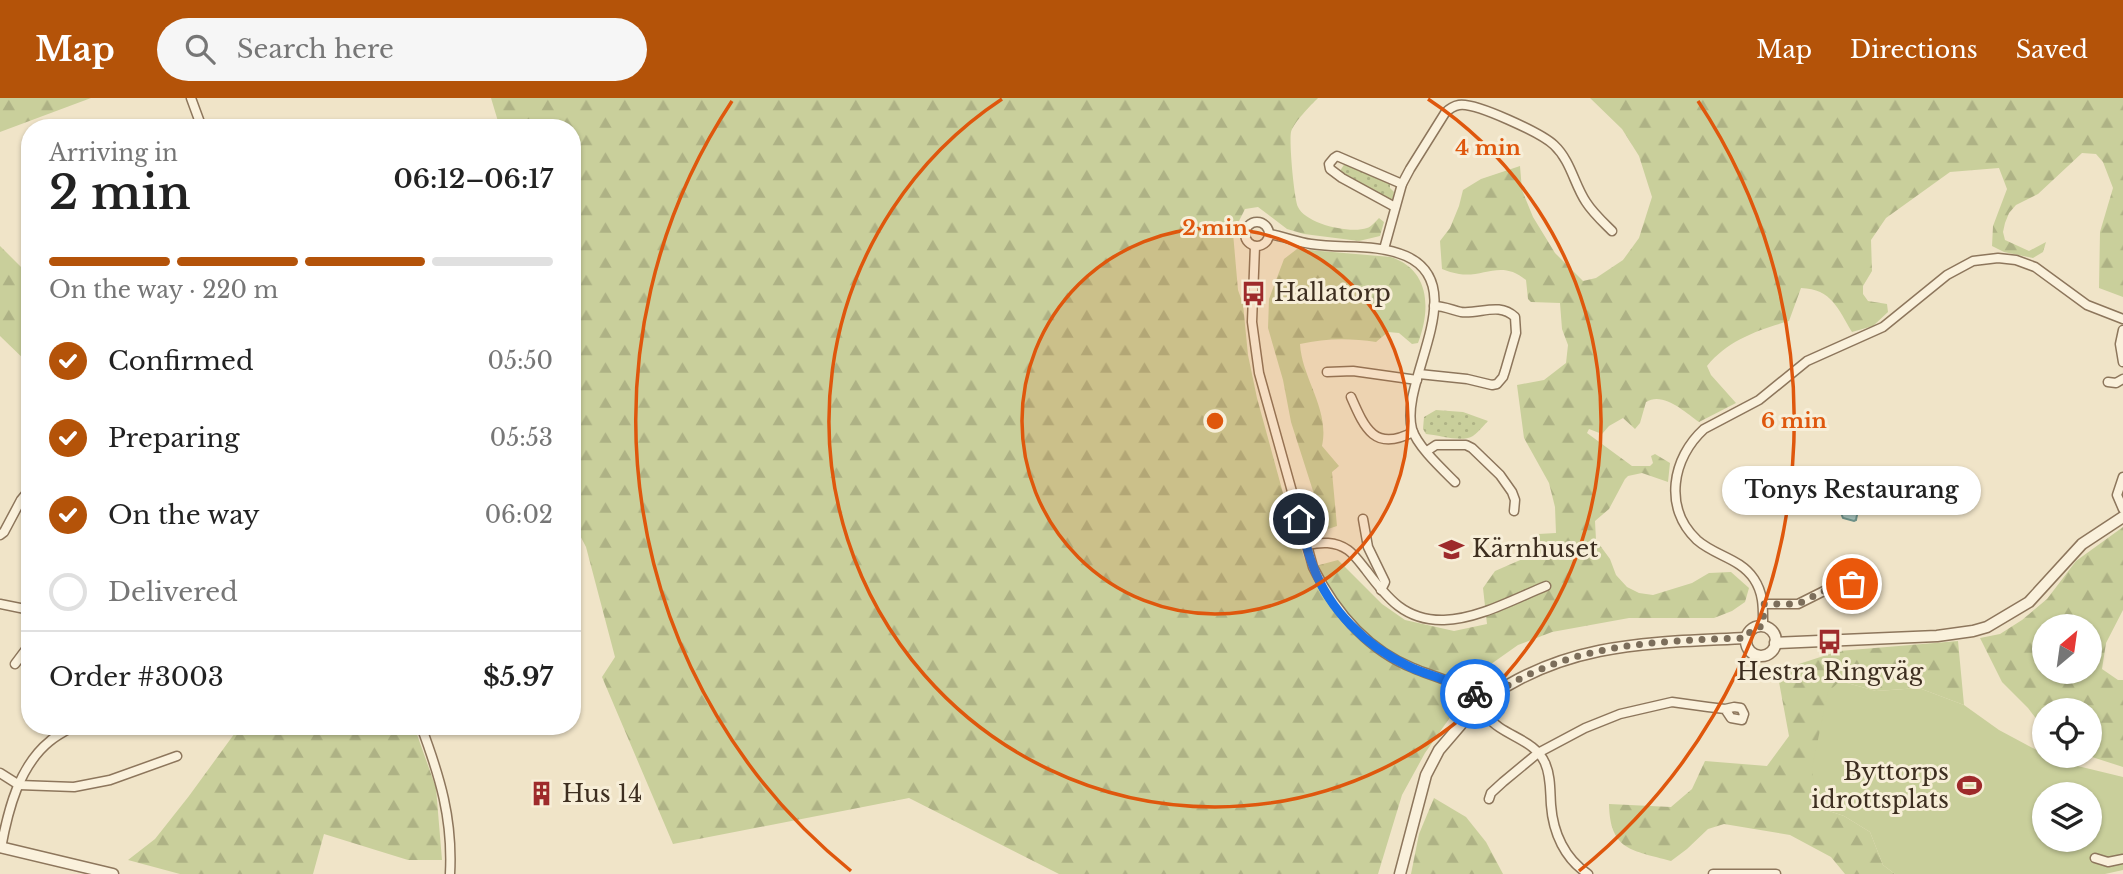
<!DOCTYPE html>
<meta charset="utf-8">
<style>
:root{--surface:#fff;--page:#f6f6f6;--text:#222;--muted:#767676;--line:#e0e0e0;--accent:#b45309}
body{margin:0;font-family:"Libre Baskerville",serif;background:var(--page);color:var(--text);height:100vh;display:flex;flex-direction:column;font-size:26px;white-space:nowrap}
*{box-sizing:border-box;margin:0}
p{font-size:23px;color:var(--muted)}
.icon{flex:none;width:38px;height:38px;fill:none;stroke:currentColor;stroke-width:2;stroke-linecap:round;stroke-linejoin:round}
.map{position:relative;flex:1;overflow:hidden}
.drawer{position:absolute;left:21px;top:21px;width:560px;height:616px;display:flex;flex-direction:column;background:var(--surface);border-radius:28px;box-shadow:0 2px 5px #0004}
.drawer>*{flex:none}
.needle{width:46px;rotate:29deg}
.buttons{position:absolute;left:2032px;top:516px;display:grid;gap:14px}
.buttons a{display:grid;place-items:center;width:70px;height:70px;border-radius:50%;background:var(--surface);box-shadow:0 2px 5px #0004;font-size:35px}
.pin{position:absolute;display:grid;place-items:center;width:60px;height:60px;color:#fff;margin:-30px;border:4px solid #fff;border-radius:50%;box-shadow:0 2px 7px #0007}
.courier{position:absolute;display:grid;place-items:center;width:70px;height:70px;margin:-35px;border:5px solid #1a73e8;border-radius:50%;background:#fff;color:#222;box-shadow:0 2px 9px #0007}
.bubble{position:absolute;height:49px;border-radius:24px;background:var(--surface);box-shadow:0 2px 5px #0004;font-size:23px;font-weight:600;line-height:49px;text-align:center}
.summary em{font-style:normal;font-weight:600}
.summary div{display:flex;flex-direction:column-reverse}
.summary{display:flex;align-items:center;justify-content:space-between;height:119px;padding:0 28px}
h1{font-size:46px;font-weight:600;line-height:52px}
.bar{display:grid;grid-template-columns:repeat(4,1fr);gap:10px 7px;align-content:center;height:84px;padding:0 28px}
.bar i{height:9px;border-radius:5px;background:var(--line)}
.bar .on{background:var(--accent)}
.bar p{grid-column:span 4}
.line{display:flex;align-items:center;gap:18px;padding:0 28px;border-top:2px solid var(--line)}
.line div{flex:1}
ol{padding:0 28px;list-style:none}
li{display:flex;align-items:center;gap:21px;height:77px}
li p{margin-inline-start:auto}
li .icon{padding:7px;border-radius:50%;background:var(--accent);color:#fff;stroke-width:4}
li:last-child{color:var(--muted)}
li i{width:38px;height:38px;border:4px solid var(--line);border-radius:50%}
header{display:flex;align-items:center;gap:42px;box-sizing:border-box;height:98px;padding:0 35px;background:var(--accent);color:#fff}
header strong{font-size:33px}
nav{display:flex;gap:38px;margin-inline-start:auto;font-size:24px}
.search{width:490px;height:63px;background:var(--page);display:flex;align-items:center;gap:18px;box-sizing:border-box;padding:0 24px;border-radius:38px;color:var(--muted);font-size:26px}
.map>svg:first-child{display:block}
.grass{fill:url(#grass-dots)}
.forest{fill:url(#forest-firs);fill-rule:evenodd}
.pitch{fill:#c9cf9b;fill-rule:evenodd}
.water{fill:url(#water-ripples);stroke:#6f938a;stroke-width:2}
.lines{fill:none;stroke-linecap:round;stroke-linejoin:round}
.minor-casing{stroke:#8d765c;stroke-width:11}
.tertiary-casing{stroke:#8d765c;stroke-width:13}
.minor{stroke:#faf1dc;stroke-width:8}
.tertiary{stroke:#faf1dc;stroke-width:10}
.done{stroke:#7c6e5b;stroke-width:7;stroke-dasharray:0 12.6}
.route{stroke:#1a73e8;stroke-width:9}
.ring{fill:none;stroke:#df570d;stroke-width:3.5}
.labels{text-anchor:middle;stroke-width:6;stroke-linejoin:round;paint-order:stroke}
.poi-label{font-size:24px;fill:#3d2e20;stroke:#f7eed8;text-anchor:start}
.centre{fill:#df570d;stroke:#f7eed8;stroke-width:3.5}
.ring-label{font-size:21px;text-anchor:middle;font-weight:bold;fill:#df570d;stroke:#f7eed8;stroke-width:6;stroke-linejoin:round;paint-order:stroke}
</style>
<header>
<strong>Map</strong>
<div class="search"><svg class="icon" aria-label="search" viewBox="0 0 24 24"><circle cx="10" cy="10" r="6"/><path d="M15 15l6 6"/></svg>Search here</div>
<nav><a>Map</a><a>Directions</a><a>Saved</a></nav>
</header>
<div class="map">
<svg width="2123" height="776" viewBox="0 0 2123 776">
<defs>
<pattern id="grass-dots" width="8" height="8" patternUnits="userSpaceOnUse" patternTransform="scale(1.75)"><rect width="8" height="8" fill="#c9cf9b"/><path d="M2 2h.1M6 6h.1" fill="none" stroke="#aeb285" stroke-width="1.8" stroke-linecap="round"/></pattern>
<pattern id="forest-firs" width="22" height="20" patternUnits="userSpaceOnUse" patternTransform="scale(1.75)"><rect width="22" height="20" fill="#c9cf9b"/><path d="M5 1l3.5 6h-7zM16 11l3.5 6h-7z" fill="#aeb285"/></pattern>
<pattern id="water-ripples" width="26" height="14" patternUnits="userSpaceOnUse" patternTransform="scale(1.75)"><rect width="26" height="14" fill="#a9c4bc"/><path d="M2 4q2-2 4 0t4 0M15 11q2-2 4 0t4 0" fill="none" stroke="#8ba098"/></pattern>
</defs>
<rect width="100%" height="100%" fill="#f0e4c8"/>
<g class="grass">
<polygon points="1345,65 1390,84 1390,90 1394,94 1392,103 1340,73"/>
<path d="M1436,312L1463,314L1488,323C1483,328 1477,336 1471,339C1461,344 1438,337 1426,336L1423,331L1424,319Z"/>
</g>
<g class="forest">
<polygon points="0,0 91,0 0,34"/>
<path d="M491,0H1318C1311,7 1294,24 1291,34C1289,44 1294,100 1298,109C1306,126 1350,136 1367,130C1371,129 1376,123 1379,120L1384,124L1380,138L1359,143L1304,136L1287,131L1258,109L1245,111L1233,135L1238,192L1243,206L1248,257L1257,300L1289,417L1308,470L1338,462L1382,506L1405,522L1454,533L1487,526L1483,490L1495,473L1527,459L1538,436L1556,435L1555,409L1549,385L1524,340L1517,287L1544,282L1566,265L1568,247L1562,231L1560,205L1531,204L1528,201L1526,182C1501,161 1484,180 1459,176C1453,175 1447,173 1442,171L1440,143L1450,130L1459,108L1463,92L1481,81L1520,68L1522,92L1533,119L1555,155L1583,183L1596,180L1623,162L1639,140L1652,99L1639,58L1622,31L1590,0H2123V199L2099,190L2100,134L2113,90L2103,64L2096,56L2082,55L2038,96L2016,107L2009,115L2005,125L2003,134L2005,142L2029,153L2046,144L2043,154L2033,160L2004,154L1992,148L1993,128L2007,91L1999,70L1950,74L1886,120L1871,142L1872,173L1863,188V196L1868,203L1887,206L1888,214L1873,228L1852,234C1838,211 1832,191 1801,190L1789,223C1758,232 1728,242 1707,268L1711,277L1736,305L1699,324C1685,314 1663,293 1646,304L1640,325L1635,331L1623,320L1609,328L1602,336L1589,331L1587,335L1632,368H1650L1653,365L1651,358L1655,356L1670,365L1668,384L1642,375L1628,378L1625,381L1609,411L1595,423L1596,442L1610,461L1616,477L1627,489L1639,495L1653,497L1692,485L1709,475L1731,474L1749,490L1745,504L1732,513L1714,520H1629L1552,534L1518,547L1484,571L1425,655L1402,697L1378,776H1059L909,700L673,746L602,579L615,559L586,449L572,422V30H500Z"/>
<polygon points="0,148 30,178 30,267 0,238"/>
<path d="M1297,151L1391,159C1430,172 1431,211 1418,245L1412,246L1399,235L1388,234L1376,244C1350,240 1326,240 1300,246C1302,281 1330,311 1322,348L1339,368L1332,374L1337,428L1328,431L1321,418L1291,324L1283,282L1268,230L1269,201L1284,161Z"/>
<path d="M2123,429V512L2106,545L2102,571L2118,582H2123V669L2089,658L2090,612H2044V631L2028,610L2002,584L1980,540L2000,536L2022,522L2047,501L2076,463ZM2044,528H2090V574H2044Z"/>
<path d="M1958,543L1964,607L1919,590L1876,593L1840,583L1817,709L1844,718L1870,734L1883,767L1895,776H1845L1831,759L1790,737L1724,726L1708,731L1687,751L1671,763C1632,752 1610,753 1609,706L1671,709L1692,691L1705,663L1767,668L1789,638L1777,573L1839,553Z"/>
<polygon points="240,628 414,628 436,690 442,762 408,762 324,736 313,776 180,776 128,762 155,741 189,698"/>
<polygon points="1434,700 1466,719 1486,744 1503,776 1411,776 1419,736"/>
</g>
<path class="pitch" d="M1840,583L1876,593L1919,590L1964,607L1999,632L2044,656V658L2057,663L2123,679V772L2105,776H1895L1883,767L1870,734L1844,718L1817,709L1812,670L1828,594ZM2044,696H2090V742H2044Z"/>
<path class="water" d="M1836,373C1849,373 1861,385 1861,399C1861,406 1857,415 1856,422L1854,423L1843,420C1837,405 1826,388 1836,373Z"/>
<g class="lines">
<defs>
<g id="minor">
<polyline points="191,0 202,30"/>
<polyline points="1395,109 1342,80 1330,71 1329,66 1334,60 1337,58 1402,86"/>
<circle cx="1257" cy="136" r="12"/>
<path d="M1269,136C1283,138 1296,144 1311,146C1342,151 1376,145 1406,158C1473,188 1399,283 1412,331C1417,348 1442,371 1455,384"/>
<path d="M1255,148L1252,224L1259,275L1313,469C1335,513 1366,551 1413,570C1433,579 1454,581 1470,599"/>
<path d="M1384,151L1402,86L1410,71L1445,15C1449,11 1453,8 1459,7C1475,4 1541,35 1554,47C1571,63 1574,86 1586,104C1593,115 1603,124 1612,133"/>
<polyline points="2123,232 2120,246 2123,264"/>
<polyline points="1327,274 1353,273 1417,282"/>
<path d="M1419,276L1467,281L1492,287L1497,286L1503,279L1505,273L1516,235L1515,219C1499,204 1481,216 1461,214C1452,212 1444,208 1434,208"/>
<polyline points="2108,284 2116,285 2123,281"/>
<path d="M1351,299C1365,331 1375,354 1413,334"/>
<polyline points="1427,353 1436,347 1466,347 1472,350 1500,377 1512,394 1515,402 1514,413"/>
<polyline points="2123,379 2117,397 2123,411"/>
<polyline points="1363,421 1368,449 1385,484 1381,492"/>
<polyline points="0,437 4,434 21,402 30,391"/>
<path d="M1307,447C1321,444 1335,443 1348,452C1355,457 1361,466 1366,472C1387,500 1405,523 1444,522C1478,521 1514,501 1546,488"/>
<polyline points="0,506 30,512"/>
<polyline points="1764,506 1798,506 1844,483 1852,486 1860,498"/>
<path d="M1763,528C1763,511 1764,496 1754,481C1740,460 1715,458 1697,442C1663,410 1672,360 1704,331L1759,302L1807,263L1883,229L1947,177L1973,163L1998,160L2016,162L2035,169L2087,207L2123,221"/>
<polyline points="15,566 30,546"/>
<path d="M1487,618C1502,638 1535,641 1545,665C1551,678 1550,694 1551,707C1553,735 1565,761 1588,776"/>
<path d="M421,628C440,679 453,721 450,776"/>
<polyline points="0,675 19,687 74,689 110,682 177,658"/>
<polyline points="1489,701 1491,695 1503,684 1538,655 1585,630 1620,616 1672,604 1708,609 1725,611 1734,609 1741,610 1744,616 1742,622 1731,620 1725,611"/>
<path d="M1,750C8,712 19,668 50,643C57,637 66,633 73,628"/>
<polyline points="2095,760 2108,764 2123,761"/>
<polyline points="1713,776 1776,776"/>
</g>
<g id="tertiary">
<circle cx="1761" cy="543" r="15"/>
<polyline points="1775,545 1937,538 1973,533 1987,529 2029,504 2082,446 2123,419"/>
<circle cx="1478" cy="608" r="13"/>
<path d="M1488,600C1569,543 1652,545 1746,540"/>
<polyline points="0,749 113,776"/>
<polyline points="1400,776 1426,677 1439,652 1469,617"/>
</g>
</defs>
<use href="#minor" class="minor-casing"/>
<use href="#tertiary" class="tertiary-casing"/>
<use href="#minor" class="minor"/>
<use href="#tertiary" class="tertiary"/>
</g>
<g class="lines">
<path class="done" d="M1475,596H1481L1488,600C1568,545 1653,543 1746,540L1752,531L1763,528L1764,506H1798L1844,483L1852,486"/>
<path class="route" d="M1299,421C1304,437 1307,453 1313,468C1329,512 1366,548 1408,568C1429,579 1453,580 1470,598L1475,596"/>
</g>
<circle cx="1215" cy="323" r="193" fill="#df570d" fill-opacity=".12"/>
<g class="ring">
<circle cx="1215" cy="323" r="193"/>
<path d="M1428 1A386 386 0 1 1 1002 1"/>
<path d="M851 773A579 579 0 0 1 732 3M1698 3A579 579 0 0 1 1579 773"/>
</g>
<defs>
<symbol id="bus-bare" viewBox="-9 -9 18 18"><path d="M-5-6H5V4H4V6H2V4H-2V6H-4V4H-5ZM-3.5-4V0h7V-4ZM-3.5 1.2v1.5H-2V1.2ZM2 1.2v1.5H3.5V1.2Z" fill="#9e2a2b" stroke="#f7eed8" stroke-width="2.5" paint-order="stroke"/></symbol>
<symbol id="school-bare" viewBox="-9 -9 18 18"><path d="M0-5L7-2L0 1L-7-2ZM-4 1L0 2.5L4 1V4Q0 6-4 4Z" fill="#9e2a2b" stroke="#f7eed8" stroke-width="2.5" paint-order="stroke"/></symbol>
<symbol id="stadium-bare" viewBox="-9 -9 18 18"><path d="M0-5a6.5 5 0 1 0 0 10a6.5 5 0 1 0 0-10ZM-3.5-1.8h7v3.6h-7Z" fill="#9e2a2b" stroke="#f7eed8" stroke-width="2.5" paint-order="stroke"/></symbol>
<symbol id="building-bare" viewBox="-9 -9 18 18"><path d="M-4-6H4V6H1V3H-1V6H-4ZM-2.5-4.3h1.7v1.8h-1.7ZM.8-4.3h1.7v1.8H.8ZM-2.5-1h1.7V.8h-1.7ZM.8-1h1.7V.8H.8Z" fill="#9e2a2b" stroke="#f7eed8" stroke-width="2.5" paint-order="stroke"/></symbol>
</defs>
<g fill-rule="evenodd">
<use href="#bus-bare" x="1236" y="178" width="35" height="35"/>
<use href="#school-bare" x="1434" y="434" width="35" height="35"/>
<use href="#bus-bare" x="1812" y="526" width="35" height="35"/>
<use href="#stadium-bare" x="1952" y="670" width="35" height="35"/>
<use href="#building-bare" x="524" y="678" width="35" height="35"/>
</g>
<g class="labels">
<g class="poi-label">
<text x="1274" y="203">Hallatorp</text>
<text x="1472" y="459">Kärnhuset</text>
<text x="1830" y="582" text-anchor="middle">Hestra Ringväg</text>
<text x="1949" y="682" text-anchor="end">Byttorps<tspan x="1949" dy="28">idrottsplats</tspan></text>
<text x="562" y="704">Hus 14</text>
</g>
</g>
<circle cx="1215" cy="323" r="10" class="centre"/>
<g class="ring-label">
<text x="1488" y="57">4 min</text>
<text x="1215" y="137">2 min</text>
<text x="1794" y="330">6 min</text>
</g>
</svg>
<div class="buttons">
<a><svg class="needle" viewBox="-14 -14 28 28"><path d="M0-13l5 13h-10z" fill="#e53935"/><path d="M0 13l5-13h-10z" fill="#767676"/></svg></a>
<a><svg class="icon" aria-label="locate" viewBox="0 0 24 24"><circle cx="12" cy="12" r="6"/><path d="M12 2v4M12 18v4M2 12h4M18 12h4"/></svg></a>
<a><svg class="icon" aria-label="layers" viewBox="0 0 24 24"><path d="M12 4l9 5-9 5-9-5zM3 14l9 5 9-5"/></svg></a>
</div>
<div class="pin" style="left:1852px;top:486px;background:#ea580c"><svg class="icon" aria-label="bag" viewBox="0 0 24 24"><path d="M5 8h14l-1 12H6zM9 8a3 3 0 0 1 6 0"/></svg></div>
<div class="pin" style="left:1299px;top:421px;background:#1f2937"><svg class="icon" aria-label="home" viewBox="0 0 24 24"><path d="M3 11l9-7 9 7M6 9v11h12V9"/></svg></div>
<div class="courier" style="left:1475px;top:596px"><svg class="icon" aria-label="bike" viewBox="0 0 24 24"><circle cx="6" cy="16" r="4"/><circle cx="18" cy="16" r="4"/><path d="M6 16l4-8h5l3 8M10 8l3 8H6M13 5h3"/></svg></div>
<div class="bubble" style="left:1722px;top:368px;width:259px">Tonys Restaurang</div>
<section class="drawer">
<div class="summary"><div><h1>2 min</h1><p>Arriving in</p></div><em>06:12–06:17</em></div>
<div class="bar"><i class="on"></i><i class="on"></i><i class="on"></i><i></i><p>On the way · 220 m</p></div>
<ol>
<li><svg class="icon" aria-label="check" viewBox="0 0 24 24"><path d="M5 12l5 5 9-10"/></svg>Confirmed<p>05:50</p></li>
<li><svg class="icon" aria-label="check" viewBox="0 0 24 24"><path d="M5 12l5 5 9-10"/></svg>Preparing<p>05:53</p></li>
<li><svg class="icon" aria-label="check" viewBox="0 0 24 24"><path d="M5 12l5 5 9-10"/></svg>On the way<p>06:02</p></li>
<li><i></i>Delivered</li>
</ol>
<div class="line" style="height:91px"><div>Order #3003</div><b>$5.97</b></div>
</section>
</div>
